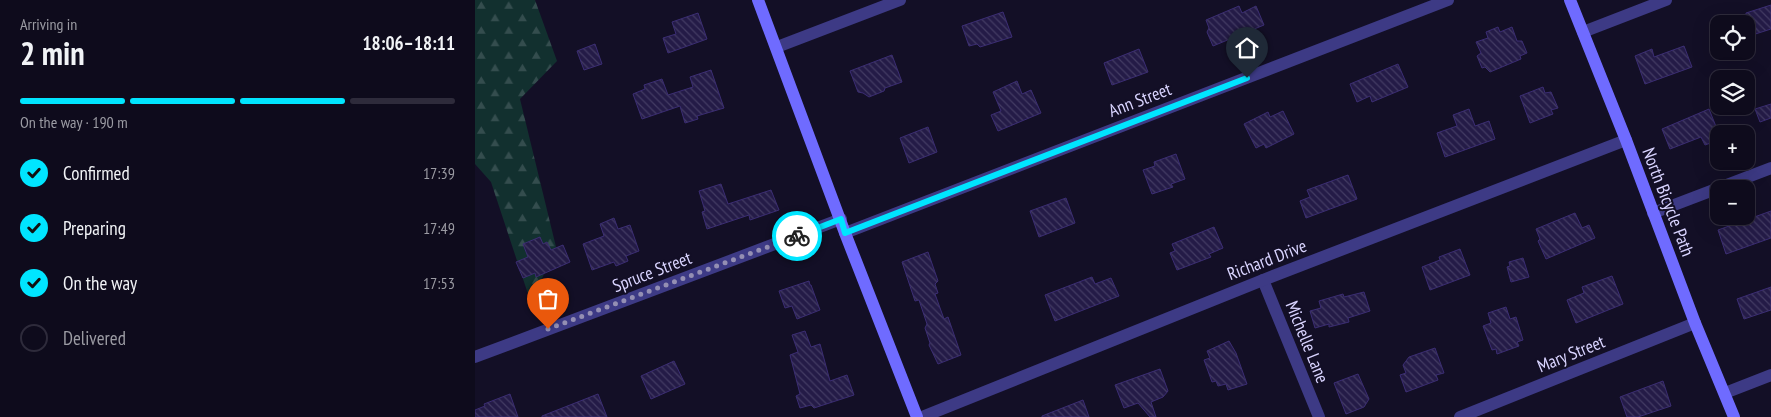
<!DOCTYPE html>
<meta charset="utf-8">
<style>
:root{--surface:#0e0b1c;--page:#171425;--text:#f1f3f6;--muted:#9b9ba3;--line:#2e2b3b;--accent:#00e5ff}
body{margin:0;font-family:"PT Sans Narrow",sans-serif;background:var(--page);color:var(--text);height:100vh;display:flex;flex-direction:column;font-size:19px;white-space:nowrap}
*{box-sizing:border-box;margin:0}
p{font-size:16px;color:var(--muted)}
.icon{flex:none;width:28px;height:28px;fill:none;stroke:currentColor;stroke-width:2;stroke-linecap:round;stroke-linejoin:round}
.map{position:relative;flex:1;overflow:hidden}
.panel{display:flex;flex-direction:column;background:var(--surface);width:475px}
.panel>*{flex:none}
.fabs{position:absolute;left:1235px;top:15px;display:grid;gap:10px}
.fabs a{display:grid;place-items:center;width:45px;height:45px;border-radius:10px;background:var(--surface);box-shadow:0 5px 20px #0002,0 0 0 1px var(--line);font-size:25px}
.pin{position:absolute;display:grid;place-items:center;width:42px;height:42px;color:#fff;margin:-51px -21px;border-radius:50% 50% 50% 0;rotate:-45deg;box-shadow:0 0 5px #0007}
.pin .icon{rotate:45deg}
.courier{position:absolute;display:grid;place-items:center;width:50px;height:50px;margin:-25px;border:4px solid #00e5ff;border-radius:50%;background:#fff;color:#222;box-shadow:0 1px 6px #0007}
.headline em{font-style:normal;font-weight:700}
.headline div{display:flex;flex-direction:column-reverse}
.headline{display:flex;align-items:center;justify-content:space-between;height:85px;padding:0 20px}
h1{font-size:32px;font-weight:700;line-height:38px}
.bar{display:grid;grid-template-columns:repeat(4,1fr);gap:8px 5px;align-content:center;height:60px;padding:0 20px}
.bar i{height:6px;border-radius:4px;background:var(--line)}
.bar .on{background:var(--accent)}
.bar p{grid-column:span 4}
ol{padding:0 20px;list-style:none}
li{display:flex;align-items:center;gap:15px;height:55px}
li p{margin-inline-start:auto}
li .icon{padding:5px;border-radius:50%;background:var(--accent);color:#111;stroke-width:4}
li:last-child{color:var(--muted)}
li i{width:28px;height:28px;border:2px solid var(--line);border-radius:50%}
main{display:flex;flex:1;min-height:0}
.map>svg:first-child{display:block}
.forest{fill:url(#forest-firs)}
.building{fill:url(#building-back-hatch);stroke:#3b2d73}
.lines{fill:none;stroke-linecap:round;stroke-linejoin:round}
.street{stroke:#3d3a85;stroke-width:12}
.secondary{stroke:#6f6bff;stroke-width:12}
.done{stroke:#948fb3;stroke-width:5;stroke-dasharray:0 9}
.route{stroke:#00e5ff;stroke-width:6}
.labels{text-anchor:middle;stroke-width:4;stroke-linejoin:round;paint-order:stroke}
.street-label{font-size:18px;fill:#d9d4ff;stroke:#130f26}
</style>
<main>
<section class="panel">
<div class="headline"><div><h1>2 min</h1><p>Arriving in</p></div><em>18:06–18:11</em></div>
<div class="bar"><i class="on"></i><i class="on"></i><i class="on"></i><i></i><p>On the way · 190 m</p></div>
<ol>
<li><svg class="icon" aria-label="check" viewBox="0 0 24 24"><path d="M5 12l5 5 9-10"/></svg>Confirmed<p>17:39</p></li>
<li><svg class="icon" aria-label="check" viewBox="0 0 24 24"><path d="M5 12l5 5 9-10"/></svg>Preparing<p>17:49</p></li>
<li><svg class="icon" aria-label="check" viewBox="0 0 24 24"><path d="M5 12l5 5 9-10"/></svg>On the way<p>17:53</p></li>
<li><i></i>Delivered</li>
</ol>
</section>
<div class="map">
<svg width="1296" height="417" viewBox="0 0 1296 417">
<defs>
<pattern id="forest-firs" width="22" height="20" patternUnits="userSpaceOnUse" patternTransform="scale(1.25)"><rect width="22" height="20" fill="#12302f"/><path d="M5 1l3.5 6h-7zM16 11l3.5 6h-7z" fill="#344d4e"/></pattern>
<pattern id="building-back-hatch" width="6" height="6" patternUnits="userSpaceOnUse" patternTransform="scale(1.25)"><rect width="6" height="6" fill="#241b47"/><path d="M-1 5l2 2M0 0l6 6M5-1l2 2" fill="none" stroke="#433b63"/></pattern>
</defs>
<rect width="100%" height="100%" fill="#130f26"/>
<polygon class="forest" points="0,0 60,0 82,61 45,99 81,247 56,303 16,182 0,164"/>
<g class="building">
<polygon points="1296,5 1296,29 1271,37 1271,13"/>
<polygon points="764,6 767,13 781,6 789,25 738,46 732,32 734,28 731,20"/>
<polygon points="528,12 537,37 505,47 502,44 494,46 487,26"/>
<polygon points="223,13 232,39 193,53 188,38 201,34 197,22"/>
<polygon points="1023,27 1025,32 1037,27 1042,41 1047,41 1052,53 1045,56 1046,59 1015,72 1010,67 1007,68 1002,56 1006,53 1001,42 1013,38 1011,32"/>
<polygon points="120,44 127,64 109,70 102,51"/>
<polygon points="1209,46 1217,67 1170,84 1160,56 1177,49 1179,57"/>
<polygon points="664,49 673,72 637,85 629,63"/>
<polygon points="417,55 427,82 410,88 409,91 394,97 388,93 383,92 375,71"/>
<polygon points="923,64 933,87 897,102 895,96 882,102 875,84"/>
<polygon points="236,70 249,108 222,116 223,119 210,123 205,106 167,119 158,94 170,89 169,85 187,79 193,95 218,87 215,77"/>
<polygon points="542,81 547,94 556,90 566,113 523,131 516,115 526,111 518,92"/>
<polygon points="1068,87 1070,93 1076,92 1083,108 1076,110 1078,114 1055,123 1045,96"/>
<polygon points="1296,104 1296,118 1285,122 1280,109"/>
<polygon points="994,109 1000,126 1014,121 1020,139 970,157 962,133 982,126 978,115"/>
<polygon points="1234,109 1244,134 1244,140 1230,145 1226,137 1195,149 1187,129"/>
<polygon points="808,111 819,134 791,148 789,144 781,148 769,124 793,112 795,117"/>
<polygon points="453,127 462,152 434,163 425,138"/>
<polygon points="701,154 710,179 696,184 698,187 677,194 668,170 680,166 679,162"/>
<polygon points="873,175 882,199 831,218 825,201 835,197 832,190"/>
<polygon points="246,184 253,204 296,190 304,210 275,220 274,215 232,229 227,212 230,211 224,191"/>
<polygon points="591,198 600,223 564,237 555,211"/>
<polygon points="1296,211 1296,238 1251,254 1243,230"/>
<polygon points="1100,213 1107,228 1114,225 1120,238 1071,259 1063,241 1065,239 1061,229"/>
<polygon points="139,218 143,229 155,225 164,251 151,256 153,261 141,266 139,262 117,270 108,244 129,236 125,224"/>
<polygon points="739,227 748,248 734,254 736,257 702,270 695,253 700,251 697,244"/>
<polygon points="65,237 68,244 72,242 76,250 88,245 95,262 61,277 60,273 48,278 41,262 53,257 48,244"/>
<polygon points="985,249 995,275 955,290 947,267 965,260 964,257"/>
<polygon points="453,252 463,281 460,284 463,293 460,294 469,319 473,317 486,355 463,364 454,345 455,343 450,328 452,324 444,300 440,301 427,262"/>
<polygon points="1048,258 1054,277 1036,282 1032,267 1035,266 1034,262"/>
<polygon points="1137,276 1148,304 1101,323 1092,300 1109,293 1107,287"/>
<polygon points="617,277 620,284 636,278 644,296 580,321 570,295"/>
<polygon points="334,281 335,285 336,285 345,310 322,319 317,306 310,308 304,291"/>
<polygon points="1296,287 1296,310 1269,319 1262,299"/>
<polygon points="889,292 895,311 873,318 874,322 854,327 854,324 840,328 835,311 846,308 844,301 868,294 869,297"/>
<polygon points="1031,307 1035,319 1041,317 1048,340 1042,342 1044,346 1022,354 1021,349 1017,350 1008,326 1016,323 1013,313"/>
<polygon points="330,331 336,347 345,344 355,381 372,375 379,395 339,408 336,405 325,408 321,396 325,394 315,355 323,352 317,335"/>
<polygon points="754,341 761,353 772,384 753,390 751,384 743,386 741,381 737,382 729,360 735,358 732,351"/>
<polygon points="960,348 969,373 961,375 963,380 931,392 925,375 931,373 928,365 934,357"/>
<polygon points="199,361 210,384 176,399 166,376"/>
<polygon points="685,369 693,391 688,397 676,402 681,417 675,417 663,403 649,408 640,385"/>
<polygon points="883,374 894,399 889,407 871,414 859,383"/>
<polygon points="1188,381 1196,406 1163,417 1152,417 1145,397"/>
<polygon points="35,394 43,417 0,417 0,410 10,406 9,404"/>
<polygon points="123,394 132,417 67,417 67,416"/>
<polygon points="608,400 614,417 567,417 567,416"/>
</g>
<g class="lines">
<g class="street">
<polyline points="1108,32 1191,0"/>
<polyline points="302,47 425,0"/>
<polyline points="1178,213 1296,168"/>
<polyline points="370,233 973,0"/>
<polyline points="788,280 844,417"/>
<polyline points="0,357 366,219"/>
<polyline points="1250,393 1296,375"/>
<polyline points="447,417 788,280 1151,140"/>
<polyline points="985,417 1220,323"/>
</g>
<g class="secondary">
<polyline points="283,0 370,233 442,417"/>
<polyline points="1095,0 1151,140 1220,323 1259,417"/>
</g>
</g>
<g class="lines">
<polyline class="done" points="73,329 322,236"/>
<polyline class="route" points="322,236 366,219 370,233 772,78"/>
</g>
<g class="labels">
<g class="street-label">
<text transform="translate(665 100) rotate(-21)" y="6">Ann Street</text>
<text transform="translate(1193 202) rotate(69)" y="6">North Bicycle Path</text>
<text transform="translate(792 260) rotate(-21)" y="6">Richard Drive</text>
<text transform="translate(177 272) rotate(-21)" y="6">Spruce Street</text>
<text transform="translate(832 342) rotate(68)" y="6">Michelle Lane</text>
<text transform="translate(1096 354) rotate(-22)" y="6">Mary Street</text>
</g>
</g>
</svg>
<div class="fabs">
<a><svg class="icon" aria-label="locate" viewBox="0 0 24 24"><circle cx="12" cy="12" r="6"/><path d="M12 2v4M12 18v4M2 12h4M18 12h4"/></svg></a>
<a><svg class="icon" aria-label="layers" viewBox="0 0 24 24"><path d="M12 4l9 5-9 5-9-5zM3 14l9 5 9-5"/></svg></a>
<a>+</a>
<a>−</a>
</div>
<div class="pin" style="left:73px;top:329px;background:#ea580c"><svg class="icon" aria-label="bag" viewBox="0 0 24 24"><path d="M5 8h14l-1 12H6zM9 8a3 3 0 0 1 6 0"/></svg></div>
<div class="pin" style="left:772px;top:78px;background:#1f2937"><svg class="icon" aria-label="home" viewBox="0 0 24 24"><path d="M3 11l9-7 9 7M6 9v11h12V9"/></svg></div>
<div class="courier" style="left:322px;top:236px"><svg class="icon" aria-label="bike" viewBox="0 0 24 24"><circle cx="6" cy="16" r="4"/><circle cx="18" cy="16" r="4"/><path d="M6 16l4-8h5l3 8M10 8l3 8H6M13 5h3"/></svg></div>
</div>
</main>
